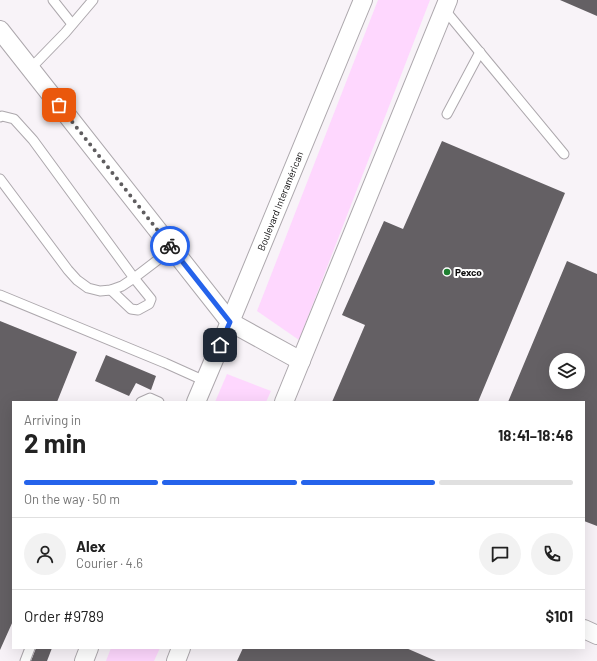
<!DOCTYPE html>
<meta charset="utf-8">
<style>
:root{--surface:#fff;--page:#f2f2f2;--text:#222;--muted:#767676;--line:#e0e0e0;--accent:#2563eb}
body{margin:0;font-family:Barlow,sans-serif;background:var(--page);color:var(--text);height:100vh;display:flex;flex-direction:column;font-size:15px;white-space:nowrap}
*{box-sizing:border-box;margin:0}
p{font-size:13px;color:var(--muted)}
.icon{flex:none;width:22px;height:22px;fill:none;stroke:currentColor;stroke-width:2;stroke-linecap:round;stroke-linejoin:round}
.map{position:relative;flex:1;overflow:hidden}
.details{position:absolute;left:12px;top:401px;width:573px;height:248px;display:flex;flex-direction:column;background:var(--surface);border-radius:0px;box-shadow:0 4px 16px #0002}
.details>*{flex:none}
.fabs{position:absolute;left:549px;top:353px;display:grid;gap:8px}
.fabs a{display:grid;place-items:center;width:36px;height:36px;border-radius:50%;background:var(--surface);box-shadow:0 4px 16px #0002;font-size:20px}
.pin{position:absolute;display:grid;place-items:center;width:34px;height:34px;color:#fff;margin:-17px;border-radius:8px;box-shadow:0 2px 6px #0006}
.courier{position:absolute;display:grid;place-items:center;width:40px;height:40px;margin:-20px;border:3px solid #2563eb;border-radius:50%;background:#fff;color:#222;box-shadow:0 1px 5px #0007}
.head em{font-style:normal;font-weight:700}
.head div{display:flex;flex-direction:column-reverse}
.head{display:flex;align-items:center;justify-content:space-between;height:68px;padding:0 12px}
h1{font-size:26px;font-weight:700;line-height:30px}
.bar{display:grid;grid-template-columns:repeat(4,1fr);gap:6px 4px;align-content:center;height:48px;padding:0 12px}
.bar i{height:5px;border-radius:3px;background:var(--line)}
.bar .on{background:var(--accent)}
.bar p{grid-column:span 4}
.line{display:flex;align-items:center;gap:10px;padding:0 12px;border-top:1px solid var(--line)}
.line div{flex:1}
.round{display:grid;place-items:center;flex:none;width:42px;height:42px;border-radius:21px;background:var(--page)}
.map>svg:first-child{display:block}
.green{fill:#fed7fe}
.building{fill:#646064;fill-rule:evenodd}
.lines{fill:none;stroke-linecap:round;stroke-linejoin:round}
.service-casing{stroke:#ada8ad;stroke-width:11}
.minor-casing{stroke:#ada8ad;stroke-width:20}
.service{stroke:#fff;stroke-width:9}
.minor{stroke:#fff;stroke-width:18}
.done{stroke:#5f5d5f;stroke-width:4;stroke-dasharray:0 7.2}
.route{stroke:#2563eb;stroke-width:5}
.poi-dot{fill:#1f7f31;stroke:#fff;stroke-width:1.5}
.labels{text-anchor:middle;stroke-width:4;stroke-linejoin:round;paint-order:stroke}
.street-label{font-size:10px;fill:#0d0c0d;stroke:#fff}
.poi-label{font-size:10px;font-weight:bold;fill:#0d0c0d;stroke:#fff;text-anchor:start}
</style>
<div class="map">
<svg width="597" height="661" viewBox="0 0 597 661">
<rect width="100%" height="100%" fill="#f8f3f8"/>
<g class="green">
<polygon points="378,0 430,0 299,340 257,311"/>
<polygon points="227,374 271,391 266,402 215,402"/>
<polygon points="111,648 160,648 154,661 106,661"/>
</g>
<g class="building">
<polygon points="560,0 597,0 597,16"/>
<polygon points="442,141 565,193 478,402 332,402 365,325 342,315 384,221 403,229"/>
<path d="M567,261L597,274V526L584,521V402H508ZM556,360H578V382H556Z"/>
<polygon points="0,321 77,352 57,402 13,402 13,621 0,650"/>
<polygon points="106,355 156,376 151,390 136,383 129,396 95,381"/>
<polygon points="36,648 52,648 47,661 31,661"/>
<polygon points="243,648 406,648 436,661 237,661"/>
</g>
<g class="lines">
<defs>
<g id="service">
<polyline points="53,0 72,24"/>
<polyline points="444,9 564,154"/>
<polyline points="30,69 65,33 93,0"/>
<polyline points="447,114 480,52"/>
<polyline points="0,117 2,116 14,119 33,140 134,278 151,299 149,304 138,310 131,309 111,290"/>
<polyline points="0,179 68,270 77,280 88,288 100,291 111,290 122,286 134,278 172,249"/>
<polyline points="0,295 165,363 205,381"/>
<polyline points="141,402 150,398 159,402"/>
<polyline points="25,661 30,648"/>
</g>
<g id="minor">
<polyline points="0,30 230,322 301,361"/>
<polyline points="196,402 230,322 363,0"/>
<polyline points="284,402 448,0"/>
<polyline points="584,629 597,635"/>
<polyline points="84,661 89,648"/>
<polyline points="176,661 181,648"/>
</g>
</defs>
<use href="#service" class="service-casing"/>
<use href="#minor" class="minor-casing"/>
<use href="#service" class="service"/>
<use href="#minor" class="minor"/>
</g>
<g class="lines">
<polyline class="done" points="59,105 170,246"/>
<polyline class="route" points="170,246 230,322 220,345"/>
</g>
<circle class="poi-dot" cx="447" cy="272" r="4"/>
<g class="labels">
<g class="street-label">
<text transform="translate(280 201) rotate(-68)" y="4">Boulevard Interamérican</text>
</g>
<g class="poi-label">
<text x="455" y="276">Pexco</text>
</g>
</g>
</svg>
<div class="fabs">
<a><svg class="icon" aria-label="layers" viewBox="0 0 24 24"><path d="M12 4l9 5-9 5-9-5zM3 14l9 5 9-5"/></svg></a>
</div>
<div class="pin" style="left:59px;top:105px;background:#ea580c"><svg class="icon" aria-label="bag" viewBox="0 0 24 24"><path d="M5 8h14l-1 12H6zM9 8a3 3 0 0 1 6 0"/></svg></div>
<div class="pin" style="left:220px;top:345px;background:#1f2937"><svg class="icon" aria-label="home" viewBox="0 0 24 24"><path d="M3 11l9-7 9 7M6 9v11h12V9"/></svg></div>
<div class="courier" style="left:170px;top:246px"><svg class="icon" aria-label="bike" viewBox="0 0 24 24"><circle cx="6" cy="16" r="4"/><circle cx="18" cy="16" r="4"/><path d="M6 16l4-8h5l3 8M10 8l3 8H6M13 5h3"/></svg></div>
<section class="details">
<div class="head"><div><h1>2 min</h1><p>Arriving in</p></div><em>18:41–18:46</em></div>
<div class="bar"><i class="on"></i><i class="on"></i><i class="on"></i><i></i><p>On the way · 50 m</p></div>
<div class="line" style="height:72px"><a class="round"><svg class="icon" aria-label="person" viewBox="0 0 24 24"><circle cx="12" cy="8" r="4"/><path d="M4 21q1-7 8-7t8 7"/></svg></a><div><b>Alex</b><p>Courier · 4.6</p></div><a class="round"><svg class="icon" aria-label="chat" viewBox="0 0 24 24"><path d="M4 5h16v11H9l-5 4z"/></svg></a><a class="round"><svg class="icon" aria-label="phone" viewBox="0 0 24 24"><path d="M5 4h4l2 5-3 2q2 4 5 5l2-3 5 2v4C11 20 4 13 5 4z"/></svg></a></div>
<div class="line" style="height:52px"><div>Order #9789</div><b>$101</b></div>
</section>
</div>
